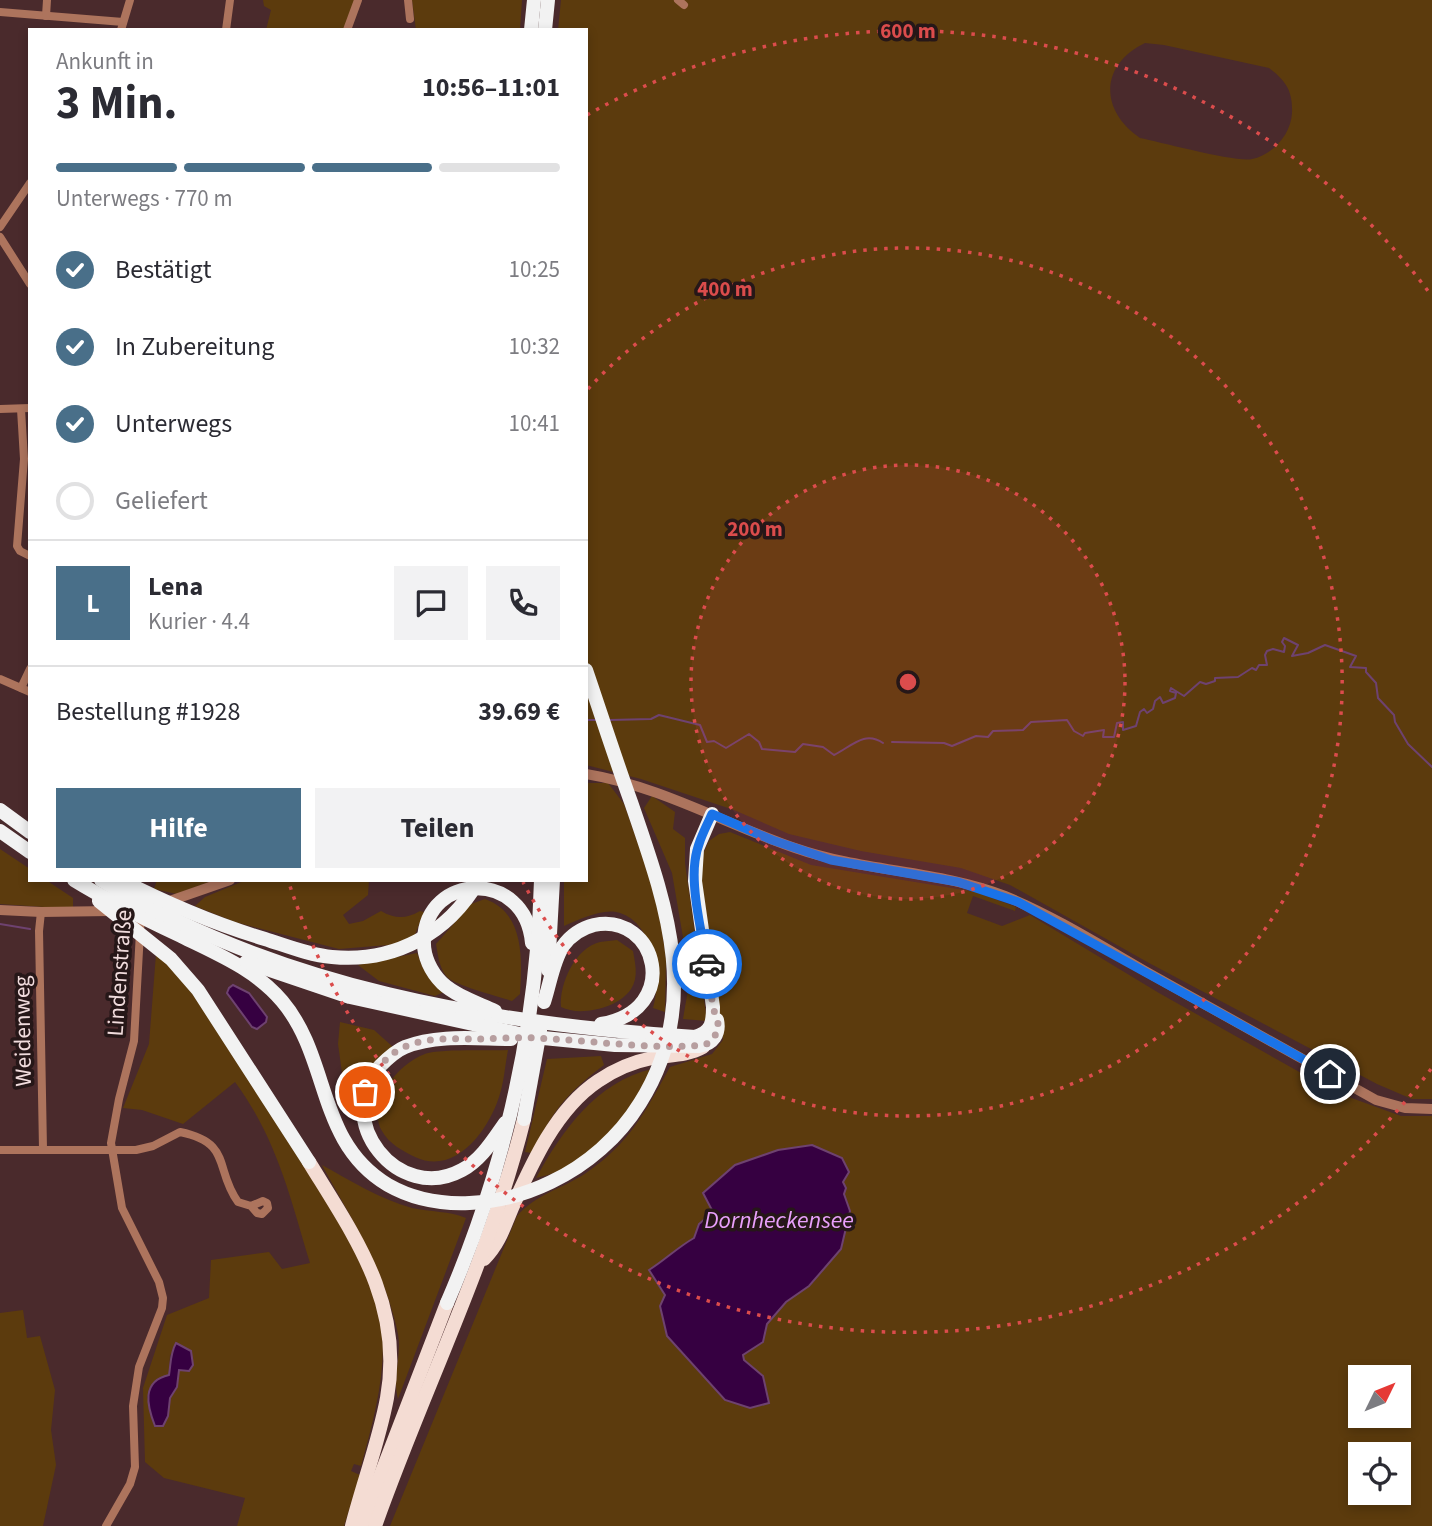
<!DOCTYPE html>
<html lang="de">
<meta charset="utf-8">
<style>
:root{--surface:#fff;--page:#f2f2f3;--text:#2b2b33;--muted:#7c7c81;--line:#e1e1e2;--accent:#496f89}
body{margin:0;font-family:"Source Sans 3",sans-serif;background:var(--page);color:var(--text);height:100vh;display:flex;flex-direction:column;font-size:26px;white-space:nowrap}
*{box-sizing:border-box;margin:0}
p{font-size:23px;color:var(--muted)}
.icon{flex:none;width:38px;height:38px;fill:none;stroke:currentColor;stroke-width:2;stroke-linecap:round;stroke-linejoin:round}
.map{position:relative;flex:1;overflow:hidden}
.panel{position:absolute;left:28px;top:28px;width:560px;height:854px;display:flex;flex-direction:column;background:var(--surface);border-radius:0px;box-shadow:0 4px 10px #0003}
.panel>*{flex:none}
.needle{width:46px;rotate:47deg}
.controls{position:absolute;left:1348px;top:1365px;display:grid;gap:14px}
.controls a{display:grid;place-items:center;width:63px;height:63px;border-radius:0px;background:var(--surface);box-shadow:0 4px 10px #0003;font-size:35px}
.pin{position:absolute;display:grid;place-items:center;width:60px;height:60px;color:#fff;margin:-30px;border:4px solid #fff;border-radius:50%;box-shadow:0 2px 7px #0007}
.courier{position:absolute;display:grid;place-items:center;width:70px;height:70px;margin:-35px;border:5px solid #1a73e8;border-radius:50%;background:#fff;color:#222;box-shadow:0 2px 9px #0007}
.overview em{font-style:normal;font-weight:700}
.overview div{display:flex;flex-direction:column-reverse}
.overview{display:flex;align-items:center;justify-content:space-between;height:119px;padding:0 28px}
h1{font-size:46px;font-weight:700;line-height:52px}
.bar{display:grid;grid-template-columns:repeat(4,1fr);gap:10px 7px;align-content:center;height:84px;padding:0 28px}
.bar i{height:9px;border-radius:5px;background:var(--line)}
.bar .active{background:var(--accent)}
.bar p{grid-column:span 4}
.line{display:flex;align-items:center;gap:18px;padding:0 28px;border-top:2px solid var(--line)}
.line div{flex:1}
.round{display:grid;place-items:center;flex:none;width:74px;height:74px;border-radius:0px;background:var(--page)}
ol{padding:0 28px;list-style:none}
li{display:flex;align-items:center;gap:21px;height:77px}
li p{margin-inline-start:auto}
li .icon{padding:7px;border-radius:50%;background:var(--accent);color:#fff;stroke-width:4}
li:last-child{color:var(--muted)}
li i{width:38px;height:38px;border:4px solid var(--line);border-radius:50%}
.cta{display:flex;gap:14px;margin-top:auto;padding:14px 28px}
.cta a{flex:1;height:80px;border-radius:0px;background:var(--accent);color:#fff;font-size:28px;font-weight:700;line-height:80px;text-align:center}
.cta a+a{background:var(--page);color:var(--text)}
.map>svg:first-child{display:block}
.green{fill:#5c3b0d;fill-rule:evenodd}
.water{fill:#360041;stroke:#6e4270;stroke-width:2}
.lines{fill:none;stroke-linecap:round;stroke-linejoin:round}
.stream{stroke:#6e4270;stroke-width:2}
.minor{stroke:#ad745d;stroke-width:8}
.tertiary{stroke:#ad745d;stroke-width:10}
.trunk{stroke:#f4dcd3;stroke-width:14}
.motorway{stroke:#f2f2f2;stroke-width:14}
.done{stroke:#b79e9f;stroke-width:7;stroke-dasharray:0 12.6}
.route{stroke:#1a73e8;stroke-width:9}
.ring{fill:none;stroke:#db4c4c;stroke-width:3.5;stroke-dasharray:3.5 7}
.labels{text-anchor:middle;stroke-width:7;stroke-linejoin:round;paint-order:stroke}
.street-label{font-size:23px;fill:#f1dcdd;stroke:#261718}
.water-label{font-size:24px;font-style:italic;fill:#e9a0fb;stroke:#261718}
.centre{fill:#db4c4c;stroke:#261718;stroke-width:3.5}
.ring-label{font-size:21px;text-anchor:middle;font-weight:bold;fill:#db4c4c;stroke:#261718;stroke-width:7;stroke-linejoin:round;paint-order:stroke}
</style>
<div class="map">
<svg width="1432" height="1526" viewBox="0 0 1432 1526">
<rect width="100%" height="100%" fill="#4a2a2c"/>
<g class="green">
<polygon points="263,0 355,0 343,30 266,30 271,10 264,6"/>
<polygon points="412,0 522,0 520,30 416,30"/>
<path d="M561,0H1432V1099H1412L1377,1084L1149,963L1010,885L961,868L861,851L789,834L734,810L641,779L586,765V30H558ZM1145,43L1164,45L1269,68C1286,81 1293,91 1292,113C1291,135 1272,155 1252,159C1238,163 1160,142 1140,138C1100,111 1099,65 1145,43Z"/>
<path d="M586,783H608L624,804L650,877L661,923L666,959L665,1012L653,1008C663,979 653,919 616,912C601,909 578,920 564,926V880H586Z"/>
<polygon points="652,796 675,812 673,829 685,838 685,863 707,1021 683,1019 690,978 672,873 644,808"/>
<path d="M730,832L811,865L976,892L1016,907L1015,911L973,896L967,913L1002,926L1030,915L1159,993L1335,1092L1401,1116H1432V1526H390L517,1216C536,1194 562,1189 586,1173C630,1143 645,1112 670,1067L712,1054L723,1040L702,892V856L709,841L719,834ZM812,1145L846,1188L844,1194L850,1211L809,1286L786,1302L767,1324L752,1350L743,1355L744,1360L763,1376L750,1408L725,1400L667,1336L660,1306L665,1295L649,1270C665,1260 678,1247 694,1238L699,1224L713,1212L735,1165ZM1360,1377H1398V1416H1360ZM1360,1454H1398V1493H1360Z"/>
<polygon points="0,849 30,869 30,880 46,880 73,898 73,909 0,904"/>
<polygon points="157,880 214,880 177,894 154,889"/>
<path d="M246,880H369L368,895L343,915L349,924L363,921L381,911C395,919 406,919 420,911L424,912L414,937L400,944L339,949L235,922L195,906L205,897Z"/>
<path d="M485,899C525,913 522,960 520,994L512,1001C497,996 457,986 447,977C439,968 438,955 436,944L471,904Z"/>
<path d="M617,940L633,951C635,963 639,977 631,989C619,1008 580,1017 561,1007C559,984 575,948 600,942C605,941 612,941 617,940Z"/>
<polygon points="417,953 423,968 444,992 435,996 379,981 358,965"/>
<path d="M156,954L175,970L205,1007L356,1250C361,1261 368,1273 372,1284C395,1343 377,1408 361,1466L354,1464L351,1471L360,1475L344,1526H237L245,1498L164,1478L145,1462L143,1388L167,1315L209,1298L211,1260L269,1252L282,1269L310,1263C290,1197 277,1139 235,1082L183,1124L142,1110L123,1108L149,1044ZM170,1354L179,1369L177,1387L170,1398L168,1416L163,1426L147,1397C152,1384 155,1378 169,1375Z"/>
<path d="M340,1022L374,1030L393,1047C374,1060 364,1074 356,1096L345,1094L338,1044Z"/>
<path d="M508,1050C505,1065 504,1083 499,1097C488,1131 455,1176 415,1157C403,1151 389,1144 382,1131C366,1102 400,1061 428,1053C446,1049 488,1051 508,1050Z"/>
<path d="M601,1056L604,1065C566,1094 553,1110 532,1153L525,1152L547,1059Z"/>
<path d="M652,1069C624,1120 597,1165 536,1178C562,1131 596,1082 652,1069Z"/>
<path d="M322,1165C351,1181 380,1199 412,1208C430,1212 450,1211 466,1218L398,1399C392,1377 402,1355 398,1334C385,1271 352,1220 322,1165Z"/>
<polygon points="23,1310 27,1338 40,1336 55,1390 51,1430 56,1465 43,1526 0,1526 0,1313"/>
</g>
<g class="water">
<polygon points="233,985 249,993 267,1017 266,1022 257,1029 252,1027 227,993 229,988"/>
<path d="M812,1145L842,1158L849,1172L843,1182L846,1188L844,1194L850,1211L841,1249L809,1286L786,1302L767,1324L763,1342L743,1355L744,1360L763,1376L769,1403L750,1408L725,1400L667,1336L660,1306L665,1295L649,1270C665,1260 678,1247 694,1238L699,1224L713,1212L703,1193L735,1165L778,1150Z"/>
<path d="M176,1343L191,1351L193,1365L189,1371L179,1370L177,1387L170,1398L168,1416L163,1426H155C147,1406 141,1381 169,1375C171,1363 170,1354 176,1343Z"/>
</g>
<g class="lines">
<g class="stream">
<polyline points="586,720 598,720"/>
<path d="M610,720L651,719L659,715L700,725L707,742L714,741L726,748L749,734L759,742L762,749L795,752L803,744L823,747L834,755C851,747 864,730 883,743"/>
<polyline points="892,742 944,743 952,746 976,736 988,737 993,731 1023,730 1031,722 1067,720 1074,731 1083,736 1085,733 1104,730 1103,737 1114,737 1117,723 1123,722 1123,730 1136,726 1140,712 1144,709 1147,713 1153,709 1155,701 1160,697 1163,703 1175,698 1176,693 1170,691 1171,688 1184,696 1200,682 1206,684 1215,681 1215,678 1238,677 1252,668 1256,670 1259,665 1267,665 1265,655 1267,651 1273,649 1284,652 1285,646 1282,642 1284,638 1298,645 1292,656 1308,653 1325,645 1356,656 1350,667 1366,668 1366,672 1376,683 1378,698 1394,715 1395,722 1408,744 1432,767"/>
<polyline points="0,924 30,929"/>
</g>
<g class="minor">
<polyline points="408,0 410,19"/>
<polyline points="678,0 684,5"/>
<polyline points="0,12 123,22"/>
<polyline points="46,16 47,0"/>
<polyline points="121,30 130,0"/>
<polyline points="226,30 230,0"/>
<polyline points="347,30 358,0"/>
<polyline points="0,227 30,183"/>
<polyline points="0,237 30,284"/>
<polyline points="0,409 30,408"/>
<polyline points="21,409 24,459 17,546 20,551 30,556"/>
<polyline points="0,679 30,692"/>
<polyline points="21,688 30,669"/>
<polyline points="41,912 39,931 43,1149"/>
<path d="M0,1150H136L153,1146L180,1132C233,1143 214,1169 238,1202L251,1206L263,1201L267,1203L268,1208L262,1214L257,1213L251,1206"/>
<polyline points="106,1526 130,1484 135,1467 133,1406 139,1367 162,1308 163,1298 159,1282 122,1208 111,1143 119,1099 134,1041 141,914"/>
</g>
<g class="tertiary">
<path d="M586,774C660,786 725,824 795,848C864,872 938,870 1005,896C1054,916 1100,945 1145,971C1222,1014 1299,1057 1376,1100L1405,1108L1432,1109"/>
<polyline points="164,903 230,880"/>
<polyline points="0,910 41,912 111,911"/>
</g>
<g class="trunk">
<path d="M309,1162C355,1237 404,1304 387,1398C379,1441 363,1483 352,1526"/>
<path d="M484,1259C499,1244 504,1227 512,1208C532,1163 556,1109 598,1081C614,1070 632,1062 652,1058C669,1055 687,1056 703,1047"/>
<polyline points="361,1526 447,1303"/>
<path d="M375,1526C423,1390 489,1260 524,1119"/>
</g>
<g class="motorway">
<polyline points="531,30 534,0"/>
<polyline points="545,30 548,0"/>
<polyline points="0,810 30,832"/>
<polyline points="0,831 30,852"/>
<path d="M74,880C108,901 145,919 181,936C217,954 255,969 282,1001C331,1059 316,1142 388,1185C437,1213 502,1206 551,1182C587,1165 619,1137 640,1103C703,1003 666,904 631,802C615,758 601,714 586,670"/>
<path d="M101,880C280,988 489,1024 695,1037C712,1032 713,1022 713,1007L695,881L697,849L712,814"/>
<path d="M121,880C168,904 215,924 265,939C287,946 309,955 332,957C394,963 448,934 479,880"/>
<polyline points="99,901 171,959 198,990 309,1162"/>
<path d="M246,962L350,997L533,1037L615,1045L699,1046C713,1044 720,1034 717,1020"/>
<polyline points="548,970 553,880"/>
<path d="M544,1002C550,984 553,961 563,946C571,935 582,928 594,925C657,912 683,1010 601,1024"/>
<path d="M495,1011C478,1003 456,996 442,983C431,972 423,956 424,940C426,873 525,868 532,943"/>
<polyline points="524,1119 540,1031"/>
<path d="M505,1123C493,1140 481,1160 462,1170C398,1205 331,1119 380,1066C387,1059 395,1051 405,1047C438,1034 477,1039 511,1039"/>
<path d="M447,1303C505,1169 537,1026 541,880"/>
</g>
</g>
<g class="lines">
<path class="done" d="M365,1092C373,1074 384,1057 402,1048C424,1037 452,1039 476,1039C495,1039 515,1037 534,1038C591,1040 647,1050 705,1045L713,1040L719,1027L713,1007L707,964"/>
<path class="route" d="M707,964C702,934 691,890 695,861C697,844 705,829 712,814L772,840L831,860L958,882L1018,902L1330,1074"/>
</g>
<circle cx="908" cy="682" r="217" fill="#db4c4c" fill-opacity=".12"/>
<g class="ring">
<circle cx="908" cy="682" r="217"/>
<path d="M588 389A434 434 0 1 1 523 882"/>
<path d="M1431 1069A651 651 0 0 1 289 883M587 115A651 651 0 0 1 1431 295"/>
</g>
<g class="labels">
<g class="street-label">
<text transform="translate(119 973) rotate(-86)" y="8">Lindenstraße</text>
<text transform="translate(22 1031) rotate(-91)" y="8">Weidenweg</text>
</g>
<g class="water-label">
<text x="779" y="1228">Dornheckensee</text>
</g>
</g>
<circle cx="908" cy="682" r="10" class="centre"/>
<g class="ring-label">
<text x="908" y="38">600 m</text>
<text x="725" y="296">400 m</text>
<text x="755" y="536">200 m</text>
</g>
</svg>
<div class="controls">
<a><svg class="needle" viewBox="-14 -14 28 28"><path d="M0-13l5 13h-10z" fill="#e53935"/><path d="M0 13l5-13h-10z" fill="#7c7c81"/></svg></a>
<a><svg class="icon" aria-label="locate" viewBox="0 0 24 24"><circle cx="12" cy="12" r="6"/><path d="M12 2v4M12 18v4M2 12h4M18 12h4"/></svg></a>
</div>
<div class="pin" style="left:365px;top:1092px;background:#ea580c"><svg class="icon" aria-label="bag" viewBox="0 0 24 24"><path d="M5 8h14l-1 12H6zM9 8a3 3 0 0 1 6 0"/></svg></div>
<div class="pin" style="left:1330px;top:1074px;background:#1f2937"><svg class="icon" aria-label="home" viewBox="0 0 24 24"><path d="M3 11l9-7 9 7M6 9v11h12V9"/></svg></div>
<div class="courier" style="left:707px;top:964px"><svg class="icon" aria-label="car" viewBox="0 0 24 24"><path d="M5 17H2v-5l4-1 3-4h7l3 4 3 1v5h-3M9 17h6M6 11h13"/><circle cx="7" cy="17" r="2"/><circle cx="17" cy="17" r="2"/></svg></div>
<section class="panel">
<div class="overview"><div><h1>3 Min.</h1><p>Ankunft in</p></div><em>10:56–11:01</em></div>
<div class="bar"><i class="active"></i><i class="active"></i><i class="active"></i><i></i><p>Unterwegs · 770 m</p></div>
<ol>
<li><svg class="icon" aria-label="check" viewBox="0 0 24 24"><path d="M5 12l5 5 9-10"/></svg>Bestätigt<p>10:25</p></li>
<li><svg class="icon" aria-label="check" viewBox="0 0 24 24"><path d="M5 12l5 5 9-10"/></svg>In Zubereitung<p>10:32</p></li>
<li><svg class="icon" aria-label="check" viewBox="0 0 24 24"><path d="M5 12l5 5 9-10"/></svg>Unterwegs<p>10:41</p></li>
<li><i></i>Geliefert</li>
</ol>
<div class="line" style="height:126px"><b class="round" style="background:var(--accent);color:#fff">L</b><div><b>Lena</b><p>Kurier · 4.4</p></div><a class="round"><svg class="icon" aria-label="chat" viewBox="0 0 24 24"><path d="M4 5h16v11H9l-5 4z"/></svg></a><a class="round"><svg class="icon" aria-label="phone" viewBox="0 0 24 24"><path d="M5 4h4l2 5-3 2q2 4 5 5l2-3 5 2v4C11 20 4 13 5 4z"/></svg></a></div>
<div class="line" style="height:91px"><div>Bestellung #1928</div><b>39.69 €</b></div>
<div class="cta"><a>Hilfe</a><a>Teilen</a></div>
</section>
</div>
